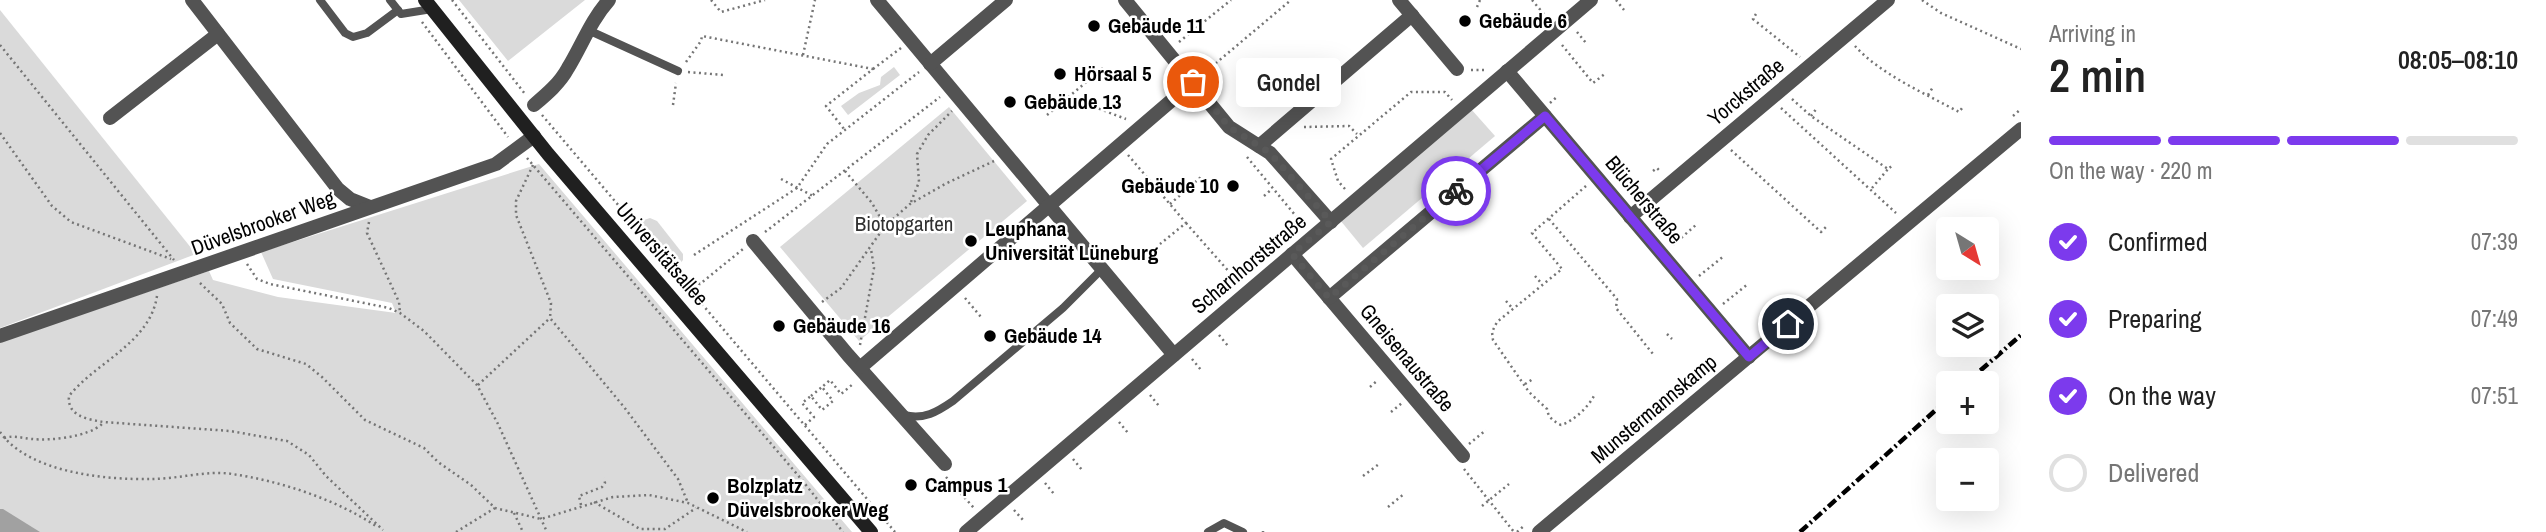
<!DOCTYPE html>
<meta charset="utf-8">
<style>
:root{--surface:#fff;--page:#f6f6f6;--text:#222;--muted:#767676;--line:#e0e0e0;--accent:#7c3aed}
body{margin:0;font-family:"Archivo Narrow",sans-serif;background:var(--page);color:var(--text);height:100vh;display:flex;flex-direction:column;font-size:26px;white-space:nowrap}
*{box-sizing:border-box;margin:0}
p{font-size:23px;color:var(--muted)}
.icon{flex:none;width:38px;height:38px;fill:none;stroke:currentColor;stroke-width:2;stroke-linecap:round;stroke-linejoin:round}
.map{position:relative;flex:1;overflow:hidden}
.drawer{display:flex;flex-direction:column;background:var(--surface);width:525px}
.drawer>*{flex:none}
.needle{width:46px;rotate:143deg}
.tools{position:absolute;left:1936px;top:217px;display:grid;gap:14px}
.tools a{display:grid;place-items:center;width:63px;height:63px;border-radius:7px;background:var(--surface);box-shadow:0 7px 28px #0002;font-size:35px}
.pin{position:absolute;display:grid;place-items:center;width:60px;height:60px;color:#fff;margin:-30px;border:4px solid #fff;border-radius:50%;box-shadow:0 2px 7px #0007}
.courier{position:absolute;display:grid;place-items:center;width:70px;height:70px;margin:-35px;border:5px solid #7c3aed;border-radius:50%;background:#fff;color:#222;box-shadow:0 2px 9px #0007}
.bubble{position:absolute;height:49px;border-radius:7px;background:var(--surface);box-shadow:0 7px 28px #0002;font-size:23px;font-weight:600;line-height:49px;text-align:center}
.head em{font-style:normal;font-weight:600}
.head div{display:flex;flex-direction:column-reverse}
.head{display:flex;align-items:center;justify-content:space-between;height:119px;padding:0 28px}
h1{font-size:46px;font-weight:600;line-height:52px}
.bar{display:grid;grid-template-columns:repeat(4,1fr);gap:10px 7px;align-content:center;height:84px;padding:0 28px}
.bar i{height:9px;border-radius:5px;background:var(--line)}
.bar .selected{background:var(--accent)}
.bar p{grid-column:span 4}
ol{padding:0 28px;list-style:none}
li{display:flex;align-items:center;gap:21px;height:77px}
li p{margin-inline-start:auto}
li .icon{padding:7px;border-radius:50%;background:var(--accent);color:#fff;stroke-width:4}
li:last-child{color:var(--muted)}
li i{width:38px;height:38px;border:4px solid var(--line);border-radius:50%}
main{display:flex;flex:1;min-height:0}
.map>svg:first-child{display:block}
.green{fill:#dadada}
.water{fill:#a1a1a1}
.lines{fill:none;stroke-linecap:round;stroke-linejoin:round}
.path{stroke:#757575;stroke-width:2.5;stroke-dasharray:2 3.5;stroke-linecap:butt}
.service{stroke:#535353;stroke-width:8}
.minor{stroke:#535353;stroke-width:14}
.tertiary{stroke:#535353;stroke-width:14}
.secondary{stroke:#202020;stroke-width:14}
.rail{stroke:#000;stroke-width:4.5;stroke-dasharray:10 3.5 2 3.5;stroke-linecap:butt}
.done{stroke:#595959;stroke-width:7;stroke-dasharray:0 12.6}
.route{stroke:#7c3aed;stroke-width:9}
.poi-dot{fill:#000;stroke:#fff;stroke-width:2.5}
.labels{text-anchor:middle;stroke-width:5;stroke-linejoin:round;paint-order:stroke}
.poi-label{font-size:21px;font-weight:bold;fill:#000;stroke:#fff;text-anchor:start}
.street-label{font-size:21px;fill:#000;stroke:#fff}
.park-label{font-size:21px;fill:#313131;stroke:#fff}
</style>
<main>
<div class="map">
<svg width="2021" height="532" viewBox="0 0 2021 532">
<rect width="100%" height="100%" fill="#fff"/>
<g class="green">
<polygon points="459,0 585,0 508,61"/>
<polygon points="0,10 196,254 0,328"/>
<polygon points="894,67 900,75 848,115 841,106 859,93 880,85 881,77"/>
<polygon points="949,107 1027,201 859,341 780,247"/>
<polygon points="1471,109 1495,136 1363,248 1340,220"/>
<polygon points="539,164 852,532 0,532 0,342 209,271 213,280 278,297 396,313 392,303 273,279 261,252"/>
<polygon points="650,218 657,221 683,254 683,260 676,268 638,222"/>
</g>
<polygon class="water" points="0,509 3,509 40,532 0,532"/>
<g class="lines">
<g class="path">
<polyline points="452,0 525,94"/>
<polyline points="711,0 721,12 765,0"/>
<polyline points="1532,0 1548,19"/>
<polyline points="1616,0 1624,10"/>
<polyline points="1922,0 1941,13 2021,49"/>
<polyline points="1477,7 1480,0"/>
<polyline points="1756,14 1753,19 1800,57"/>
<polyline points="422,22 508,137"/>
<polyline points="1577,32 1586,43"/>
<polyline points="1179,42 1231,0"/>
<polyline points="0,45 174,260"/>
<polyline points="1562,45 1593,83 1606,73"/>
<path d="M1855,46C1880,74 1926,94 1959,112L1963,107"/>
<polyline points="803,55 815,0"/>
<polyline points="686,62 701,41 702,36 873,69 826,106 844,129"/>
<polyline points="873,69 901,48"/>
<polyline points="1471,70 1485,70"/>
<polyline points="688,72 723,75"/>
<polyline points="1203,74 1291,0"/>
<polyline points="1928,95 1933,87"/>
<polyline points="1068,97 1126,119"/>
<polyline points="1792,99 1811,116 1888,169 1893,165"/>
<polyline points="1550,103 1558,96"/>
<polyline points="673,105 676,83"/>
<polyline points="1781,108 1896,213"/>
<polyline points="542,115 895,532"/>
<polyline points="1047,115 1103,68"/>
<polyline points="1811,116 1817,108"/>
<polyline points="2013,116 2021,109"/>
<polyline points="1304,127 1349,126 1357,134"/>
<polyline points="0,133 52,206 71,222 171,259"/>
<polyline points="1731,150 1821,232 1826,227"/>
<polyline points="1128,155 1186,223 1160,244"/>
<polyline points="1247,157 1305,227"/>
<polyline points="527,158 802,480 843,532"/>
<polyline points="533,165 516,201 516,215 551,303 550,318 624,407 678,479 688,503"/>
<polyline points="845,171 872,203 885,226"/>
<polyline points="1653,171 1657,168 1660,171"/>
<polyline points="781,179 813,196"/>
<path d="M1586,186L1532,233L1562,269L1497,322L1492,332L1493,340L1529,392L1547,409C1548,417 1553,421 1561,425C1574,421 1588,407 1594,396"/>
<polyline points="1872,188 1888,169"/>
<polyline points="1345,189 1338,181 1331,159 1411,92 1445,92 1452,100"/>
<polyline points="1264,196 1272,189"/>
<polyline points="911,202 919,182 917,154 928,135 952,111"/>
<polyline points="1170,204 1201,177"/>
<polyline points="1549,219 1617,299 1616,308 1653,354"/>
<polyline points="369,222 367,233 399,302 400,313"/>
<polyline points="1186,223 1239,283"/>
<polyline points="765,232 940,97"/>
<polyline points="1673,245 1697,224"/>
<polyline points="694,255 797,188 827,144 919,72"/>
<polyline points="247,264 257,279 270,284 389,308 400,313 424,331 477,385 498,424 547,532"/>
<polyline points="1535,276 1542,284"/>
<polyline points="1699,276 1724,256"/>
<polyline points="200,283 222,304 230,323 257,349 306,364 322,377 365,420 424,448 438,462 471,485 495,508 541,519 613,497 649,495 688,503 747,532"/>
<polyline points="689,287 687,283 692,281 700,284 743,249"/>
<path d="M157,296C150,343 96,362 69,396C67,416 87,419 103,422L230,431L287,441L309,455L326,476L383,530"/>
<polyline points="965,298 981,317"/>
<polyline points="1506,301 1513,309"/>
<polyline points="822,302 841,288 885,226 910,204 945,184 994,161"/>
<polyline points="1723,304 1748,284"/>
<polyline points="1667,334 1672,339"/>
<polyline points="1219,335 1228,346"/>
<polyline points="860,345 874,268 871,249"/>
<polyline points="1192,359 1201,370"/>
<polyline points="1409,371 1417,364"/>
<polyline points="1525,384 1533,379"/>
<polyline points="478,385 550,318"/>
<polyline points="1370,387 1378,380"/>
<polyline points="1150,395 1159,406"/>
<polyline points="811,396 822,387"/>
<polyline points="1433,399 1441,392"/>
<polyline points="1391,412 1402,403"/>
<polyline points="1119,422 1128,433"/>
<polyline points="805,425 814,417 802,403 811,396 822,410 833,401 822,387 830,380 841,394 853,384"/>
<path d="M0,432C29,473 106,480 152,479C178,479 207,470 232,474C280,481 335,499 376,526"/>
<path d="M4,438C14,435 21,438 32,439C50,441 88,437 102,424"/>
<polyline points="1469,444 1486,430"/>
<polyline points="1073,459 1082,470"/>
<polyline points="1464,469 1514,532"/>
<polyline points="1363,476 1379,464"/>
<polyline points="946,477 974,508"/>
<polyline points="1045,483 1054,494"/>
<polyline points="594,502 640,529 665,529 696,508"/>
<polyline points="581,505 579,496 602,487 605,483 604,478"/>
<polyline points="1482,506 1509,484"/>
<polyline points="1388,507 1404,494"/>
<polyline points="1014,510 1023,520"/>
<polyline points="514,513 523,532"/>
<polyline points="456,532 495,508"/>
<polyline points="1263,532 1263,531"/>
<polyline points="1517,532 1525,525"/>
</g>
<g class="service">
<polyline points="320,0 345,33 353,37 367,33 398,10"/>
<polyline points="390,0 401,14 432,9"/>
<polyline points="588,30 678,71"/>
<path d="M904,415C924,420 937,412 953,401L1063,308L1102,269"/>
<polyline points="1208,532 1224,523 1243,532"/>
</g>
<g class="minor">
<polyline points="192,0 338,189 350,199 370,207"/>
<polyline points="877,0 1174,355"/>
<polyline points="1125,0 1229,127 1270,153 1331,222"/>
<polyline points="1399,0 1457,69"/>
<polyline points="930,64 1006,0"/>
<polyline points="1507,71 1749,357"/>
<path d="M534,105C547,94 560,83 568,68C582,45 591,20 609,0"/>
<polyline points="110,118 218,34"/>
<polyline points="1259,146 1412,15"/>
<polyline points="1630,217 1888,0"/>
<polyline points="753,241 848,355 945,464"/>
<polyline points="1292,254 1463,456"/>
<polyline points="1329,298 1545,116"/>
<polyline points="0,336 496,164 534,136"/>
<polyline points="861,367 1193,82"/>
<polyline points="966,532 1591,0"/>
</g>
<polyline class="tertiary" points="1539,532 2021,129"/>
<polyline class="secondary" points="425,0 548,154 871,532"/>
<g class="rail">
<polyline points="1966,383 2021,335"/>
<polyline points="1800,532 1948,399"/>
</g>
</g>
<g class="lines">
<polyline class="done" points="1193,82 1229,127 1270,153 1331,222 1292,254 1329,298 1456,191"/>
<polyline class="route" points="1456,191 1545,116 1749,357 1788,324"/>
</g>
<g class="poi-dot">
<circle cx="1465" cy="21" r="7"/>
<circle cx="1094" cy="26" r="7"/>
<circle cx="1060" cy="74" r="7"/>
<circle cx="1010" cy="102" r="7"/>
<circle cx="1233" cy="186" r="7"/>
<circle cx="971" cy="241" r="7"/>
<circle cx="779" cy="326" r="7"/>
<circle cx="990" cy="336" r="7"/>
<circle cx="911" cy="485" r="7"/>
<circle cx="713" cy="498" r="7"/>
</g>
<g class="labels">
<g class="poi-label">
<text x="1479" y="28">Gebäude 6</text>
<text x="1108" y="33">Gebäude 11</text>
<text x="1074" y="81">Hörsaal 5</text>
<text x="1024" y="109">Gebäude 13</text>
<text x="1219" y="193" text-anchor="end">Gebäude 10</text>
<text x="985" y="236">Leuphana<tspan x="985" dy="24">Universität Lüneburg</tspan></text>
<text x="793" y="333">Gebäude 16</text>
<text x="1004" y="343">Gebäude 14</text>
<text x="925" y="492">Campus 1</text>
<text x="727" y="493">Bolzplatz<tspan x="727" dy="24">Düvelsbrooker Weg</tspan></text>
</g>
<g class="street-label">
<text transform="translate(1746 92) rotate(-40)" y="7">Yorckstraße</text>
<text transform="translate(1644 200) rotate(50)" y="7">Blücherstraße</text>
<text transform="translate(263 223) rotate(-20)" y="7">Düvelsbrooker Weg</text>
<text transform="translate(662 254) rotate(49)" y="7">Universitätsallee</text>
<text transform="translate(1249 264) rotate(-40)" y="7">Scharnhorststraße</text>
<text transform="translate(1407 358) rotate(50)" y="7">Gneisenaustraße</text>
<text transform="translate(1654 409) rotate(-40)" y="7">Munstermannskamp</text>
</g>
<g class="park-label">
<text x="904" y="231">Biotopgarten</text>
</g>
</g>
</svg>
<div class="tools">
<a><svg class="needle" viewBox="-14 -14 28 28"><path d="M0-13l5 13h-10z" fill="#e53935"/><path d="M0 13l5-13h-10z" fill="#767676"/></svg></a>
<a><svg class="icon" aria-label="layers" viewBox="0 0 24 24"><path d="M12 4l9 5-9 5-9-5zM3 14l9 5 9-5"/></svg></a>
<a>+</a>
<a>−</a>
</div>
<div class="pin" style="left:1193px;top:82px;background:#ea580c"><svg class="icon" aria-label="bag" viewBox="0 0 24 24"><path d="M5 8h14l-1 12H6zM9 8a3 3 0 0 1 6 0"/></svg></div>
<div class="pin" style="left:1788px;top:324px;background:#1f2937"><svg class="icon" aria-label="home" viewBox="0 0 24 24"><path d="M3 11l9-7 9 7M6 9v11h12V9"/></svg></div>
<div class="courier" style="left:1456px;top:191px"><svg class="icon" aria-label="bike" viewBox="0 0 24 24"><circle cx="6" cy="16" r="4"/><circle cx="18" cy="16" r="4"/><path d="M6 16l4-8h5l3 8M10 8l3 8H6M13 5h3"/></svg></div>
<div class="bubble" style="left:1236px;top:58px;width:105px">Gondel</div>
</div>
<section class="drawer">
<div class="head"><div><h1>2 min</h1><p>Arriving in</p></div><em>08:05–08:10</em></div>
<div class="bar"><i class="selected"></i><i class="selected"></i><i class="selected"></i><i></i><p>On the way · 220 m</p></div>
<ol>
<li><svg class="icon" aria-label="check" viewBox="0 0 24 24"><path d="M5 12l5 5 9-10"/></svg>Confirmed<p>07:39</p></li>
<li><svg class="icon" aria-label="check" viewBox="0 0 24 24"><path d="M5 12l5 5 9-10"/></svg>Preparing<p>07:49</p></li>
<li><svg class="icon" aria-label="check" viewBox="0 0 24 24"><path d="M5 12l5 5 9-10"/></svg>On the way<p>07:51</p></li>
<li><i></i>Delivered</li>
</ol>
</section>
</main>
